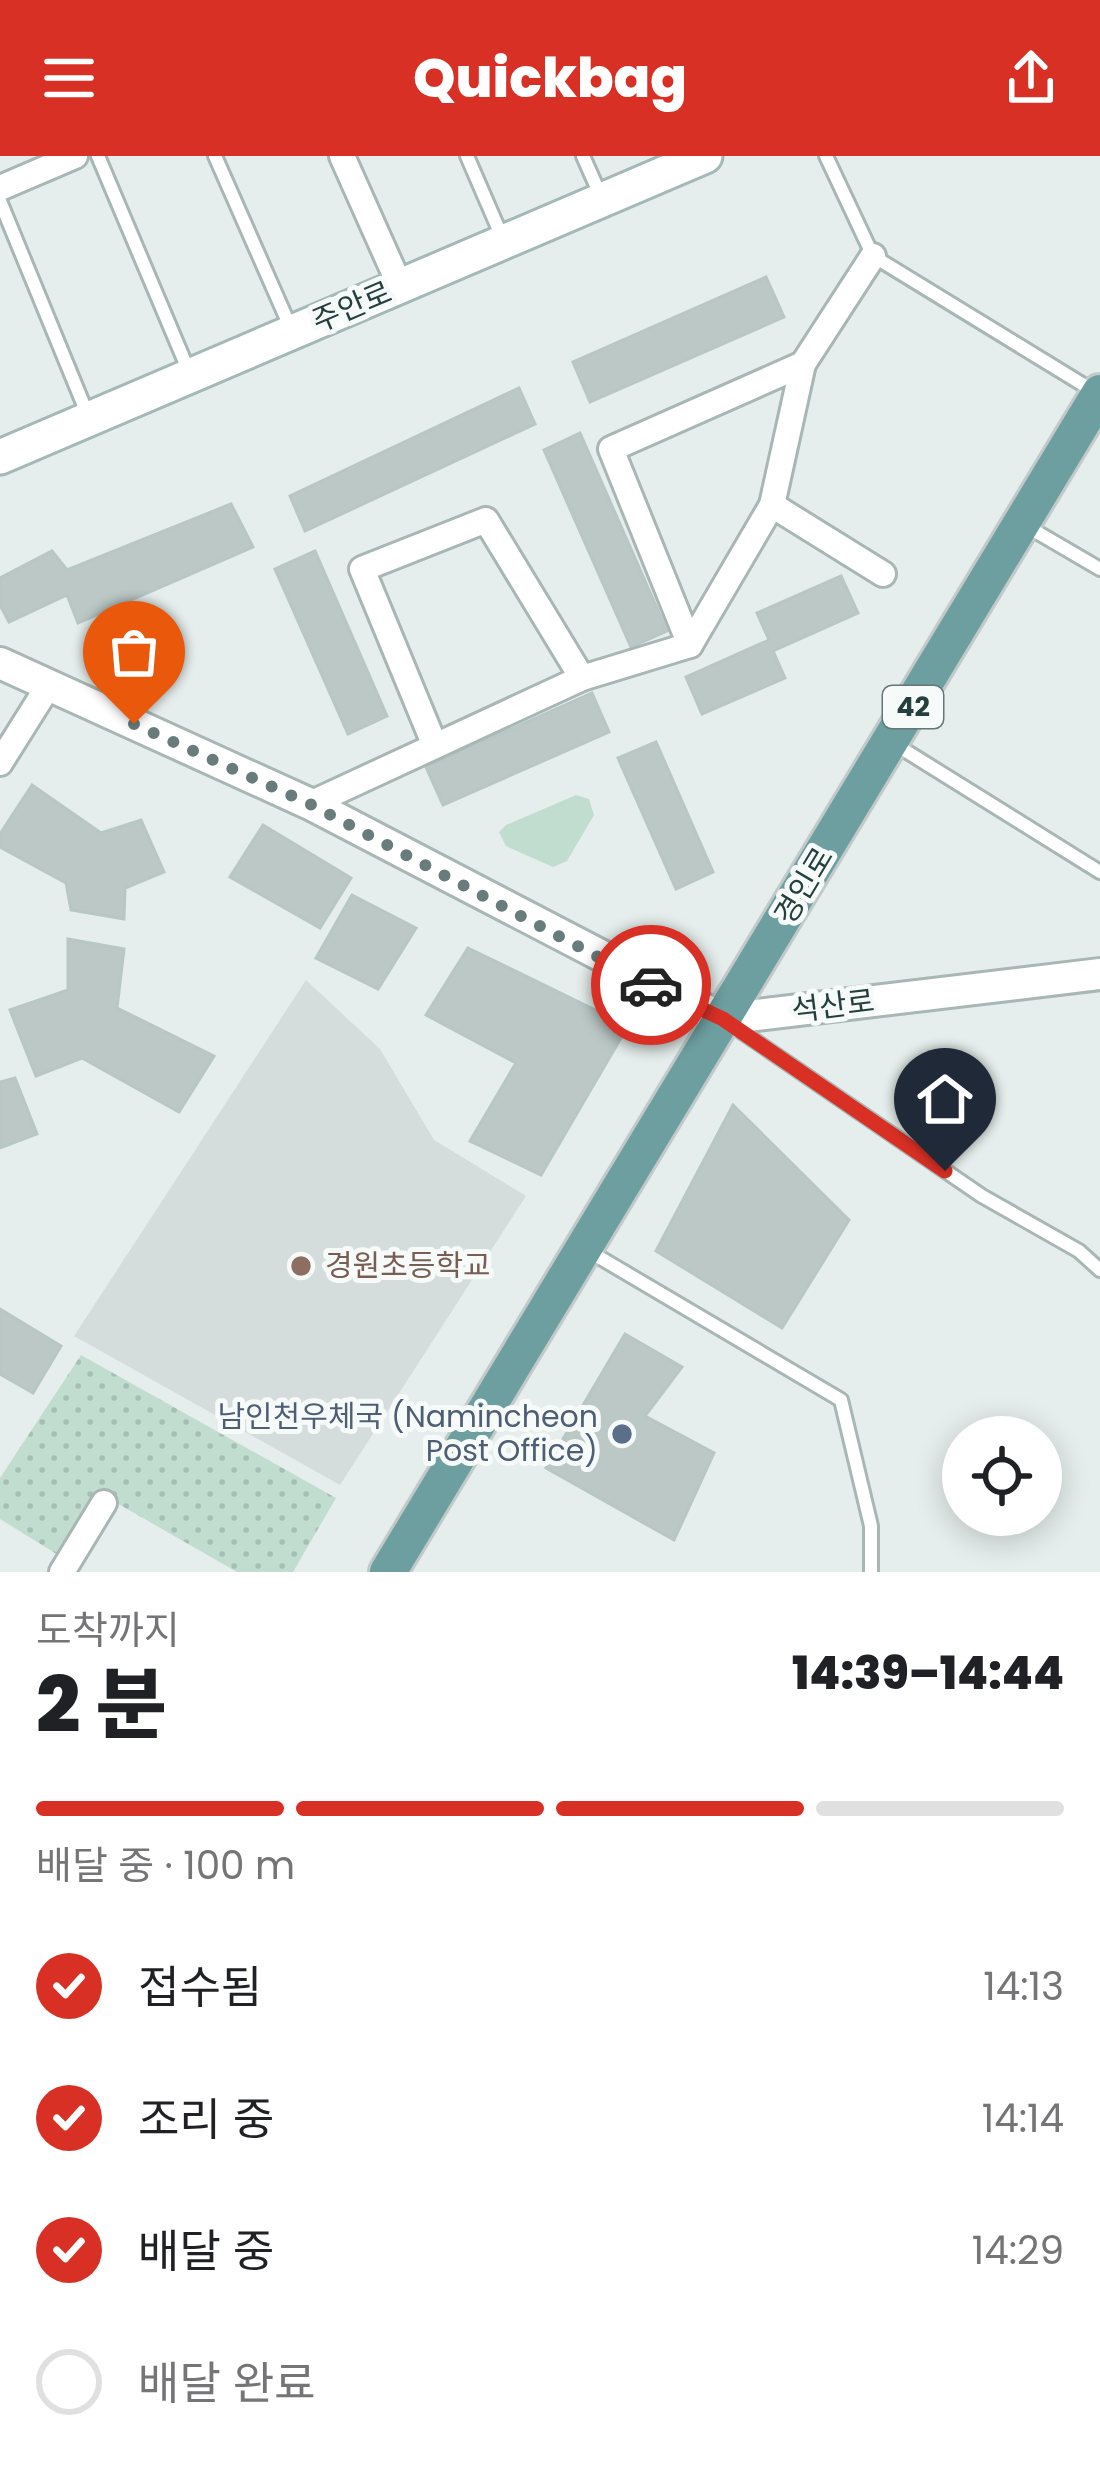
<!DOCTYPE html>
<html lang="ko">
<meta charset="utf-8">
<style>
:root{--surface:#fff;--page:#f2f2f2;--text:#202124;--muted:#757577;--line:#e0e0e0;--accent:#d93025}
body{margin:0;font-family:Poppins,"Noto Sans KR",sans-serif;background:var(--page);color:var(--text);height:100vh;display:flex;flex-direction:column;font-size:45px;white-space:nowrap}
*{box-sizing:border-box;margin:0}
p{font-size:39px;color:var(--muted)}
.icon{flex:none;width:66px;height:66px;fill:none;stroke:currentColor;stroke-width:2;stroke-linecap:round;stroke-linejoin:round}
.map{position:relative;height:1416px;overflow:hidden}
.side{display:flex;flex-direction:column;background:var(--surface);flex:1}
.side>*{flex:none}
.tools{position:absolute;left:942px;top:1260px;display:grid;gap:24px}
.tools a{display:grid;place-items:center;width:120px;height:120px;border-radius:50%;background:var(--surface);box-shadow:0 6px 30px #0003;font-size:60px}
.pin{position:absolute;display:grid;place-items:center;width:102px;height:102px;color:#fff;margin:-123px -51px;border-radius:50% 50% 50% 0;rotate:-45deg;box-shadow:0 0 12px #0007}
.pin .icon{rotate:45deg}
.courier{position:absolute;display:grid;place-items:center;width:120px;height:120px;margin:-60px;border:9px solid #d93025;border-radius:50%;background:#fff;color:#222;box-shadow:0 3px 15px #0007}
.overview em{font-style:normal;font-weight:800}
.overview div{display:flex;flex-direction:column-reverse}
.overview{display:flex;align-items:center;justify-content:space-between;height:204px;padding:0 36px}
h1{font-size:78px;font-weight:800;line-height:90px}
.bar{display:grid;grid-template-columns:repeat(4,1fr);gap:18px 12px;align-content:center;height:144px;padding:0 36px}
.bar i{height:15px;border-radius:9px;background:var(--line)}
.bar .active{background:var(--accent)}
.bar p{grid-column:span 4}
ol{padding:0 36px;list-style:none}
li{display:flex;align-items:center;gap:36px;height:132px}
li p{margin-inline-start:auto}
li .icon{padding:12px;border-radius:50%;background:var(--accent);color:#fff;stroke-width:4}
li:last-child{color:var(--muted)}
li i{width:66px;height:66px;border:6px solid var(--line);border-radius:50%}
header{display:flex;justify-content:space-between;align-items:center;height:156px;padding:0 36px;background:var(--accent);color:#fff;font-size:54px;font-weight:800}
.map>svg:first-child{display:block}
.built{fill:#d4dddc}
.park{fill:url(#park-dots)}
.pitch{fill:#c0ddd0}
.building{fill:#bbc8c6;stroke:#b8c7c5;stroke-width:3}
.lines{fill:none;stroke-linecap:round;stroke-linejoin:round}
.service-casing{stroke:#a8b6b4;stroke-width:18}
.minor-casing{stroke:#a8b6b4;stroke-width:30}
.tertiary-casing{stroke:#a8b6b4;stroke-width:36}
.secondary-casing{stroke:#a4b8b7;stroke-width:39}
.primary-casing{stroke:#c2c9c9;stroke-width:42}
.service{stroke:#fff;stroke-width:12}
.minor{stroke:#fff;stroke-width:24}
.tertiary{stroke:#fff;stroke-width:30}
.secondary{stroke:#fff;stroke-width:33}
.primary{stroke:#6d9ea0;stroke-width:36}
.done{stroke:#687c7b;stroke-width:12;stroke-dasharray:0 21.6}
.route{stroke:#d93025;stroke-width:15}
.education-dot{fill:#8d6e63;stroke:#f6faf9;stroke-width:4.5}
.service-dot{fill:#5c6f8a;stroke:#f6faf9;stroke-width:4.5}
.labels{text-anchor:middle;stroke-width:10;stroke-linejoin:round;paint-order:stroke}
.shield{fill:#f6faf9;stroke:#647676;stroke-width:3}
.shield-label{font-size:27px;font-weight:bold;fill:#253e3e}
.street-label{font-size:30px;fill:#253e3e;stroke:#f6faf9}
.education-label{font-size:30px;fill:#785e54;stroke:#f6faf9;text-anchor:start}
.service-label{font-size:30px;fill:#4e5e75;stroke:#f6faf9;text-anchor:end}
</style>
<header><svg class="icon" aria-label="menu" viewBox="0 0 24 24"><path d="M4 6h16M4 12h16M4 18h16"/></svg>Quickbag<svg class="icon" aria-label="share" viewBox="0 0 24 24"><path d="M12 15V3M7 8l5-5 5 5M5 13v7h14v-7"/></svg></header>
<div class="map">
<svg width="1100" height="1416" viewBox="0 0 1100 1416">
<defs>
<pattern id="park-dots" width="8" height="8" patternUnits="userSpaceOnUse" patternTransform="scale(3)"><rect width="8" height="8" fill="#c0ddd0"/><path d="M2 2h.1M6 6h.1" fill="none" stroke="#a5bfb4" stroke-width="1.8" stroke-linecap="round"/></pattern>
</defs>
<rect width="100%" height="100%" fill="#e5eeec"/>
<polygon class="built" points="306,824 380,893 434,984 526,1040 340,1329 74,1180"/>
<polygon class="park" points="81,1199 336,1342 293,1416 237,1416 101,1338 63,1402 0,1363 0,1322"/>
<polygon class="pitch" points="576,639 589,643 594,659 567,705 553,711 506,690 499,676 506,669"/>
<g class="building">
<polygon points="766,121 784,161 590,246 573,206"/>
<polygon points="519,232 535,268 305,375 290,340"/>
<polygon points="580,277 667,475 631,491 544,294"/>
<polygon points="231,348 253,391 78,467 67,439 9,466 0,449 0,422 52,395 67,414"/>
<polygon points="315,395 387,560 348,578 275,413"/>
<polygon points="841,420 858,457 773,495 785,522 702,558 686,521 769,484 757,457"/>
<polygon points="592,537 609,576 443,649 426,611"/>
<polygon points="656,586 713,716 676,733 618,602"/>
<polygon points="32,629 101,677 141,664 164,716 125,732 124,763 71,754 66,727 0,691 0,678"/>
<polygon points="263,669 351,722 320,772 230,721"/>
<polygon points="352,739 416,772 378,833 316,802"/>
<polygon points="68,783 124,793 117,852 214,900 179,956 82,902 36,920 10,854 68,834"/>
<polygon points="468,792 628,870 541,1019 470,985 516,907 426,859"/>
<polygon points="15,922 37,978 0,992 0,926"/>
<polygon points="733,949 849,1064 782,1172 656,1095"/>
<polygon points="0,1153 61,1190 33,1237 0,1218"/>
<polygon points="625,1178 682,1211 645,1260 714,1297 674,1384 546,1312"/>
</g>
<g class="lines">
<defs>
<g id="service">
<polyline points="98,0 190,218"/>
<polyline points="215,0 292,175"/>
<polyline points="467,0 502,81"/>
<polyline points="583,0 602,43"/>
<polyline points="826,0 873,100 1095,236"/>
<polyline points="0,45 89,262"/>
<polyline points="1023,368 1100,413"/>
<polyline points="893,587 1100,716"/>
<polyline points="729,867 982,1040 1079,1095 1100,1114"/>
<polyline points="587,1094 841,1244 871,1370 871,1416"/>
</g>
<g id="minor">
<polyline points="342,0 400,130"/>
<polyline points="0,32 75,0"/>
<polyline points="873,100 803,208 772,349 883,418"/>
<polyline points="772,349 690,489 611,293 803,208"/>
<polyline points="435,590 362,413 486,364 582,522"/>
<polyline points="0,607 49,529"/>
<polyline points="310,648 582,522 690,489"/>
<polyline points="62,1416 104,1347"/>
</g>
<polyline id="tertiary" points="0,507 310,648 723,863 1100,818"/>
<polyline id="secondary" points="0,301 705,0"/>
<polyline id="primary" points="388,1416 1100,237"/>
</defs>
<use href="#service" class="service-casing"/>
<use href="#minor" class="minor-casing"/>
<use href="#tertiary" class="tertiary-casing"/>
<use href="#secondary" class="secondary-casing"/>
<use href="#primary" class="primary-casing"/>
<use href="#service" class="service"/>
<use href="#minor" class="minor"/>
<use href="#tertiary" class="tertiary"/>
<use href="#secondary" class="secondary"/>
<use href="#primary" class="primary"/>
</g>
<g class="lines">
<polyline class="done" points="134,568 310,648 651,829"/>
<polyline class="route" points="651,829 723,863 945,1015"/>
</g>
<circle class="education-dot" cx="301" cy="1110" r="12"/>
<circle class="service-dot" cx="622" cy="1278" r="12"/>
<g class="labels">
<rect class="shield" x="883" y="530" width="60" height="42" rx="9"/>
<g class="shield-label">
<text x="913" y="560">42</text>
</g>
<g class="street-label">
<text transform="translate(352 151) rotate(-23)" y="10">주안로</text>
<text transform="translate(804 730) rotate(-59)" y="10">경인로</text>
<text transform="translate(833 850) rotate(-7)" y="10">석산로</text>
</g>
<g class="education-label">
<text x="325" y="1120">경원초등학교</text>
</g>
<g class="service-label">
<text x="598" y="1271">남인천우체국 (Namincheon<tspan x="598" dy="34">Post Office)</tspan></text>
</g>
</g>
</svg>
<div class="tools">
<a><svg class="icon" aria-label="locate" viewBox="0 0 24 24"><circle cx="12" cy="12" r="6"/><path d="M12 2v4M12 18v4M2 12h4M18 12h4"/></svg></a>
</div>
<div class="pin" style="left:134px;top:568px;background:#ea580c"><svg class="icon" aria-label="bag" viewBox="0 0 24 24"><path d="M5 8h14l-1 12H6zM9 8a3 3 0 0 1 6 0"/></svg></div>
<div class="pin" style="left:945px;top:1015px;background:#1f2937"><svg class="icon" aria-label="home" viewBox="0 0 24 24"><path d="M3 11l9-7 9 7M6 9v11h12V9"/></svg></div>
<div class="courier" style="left:651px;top:829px"><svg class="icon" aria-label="car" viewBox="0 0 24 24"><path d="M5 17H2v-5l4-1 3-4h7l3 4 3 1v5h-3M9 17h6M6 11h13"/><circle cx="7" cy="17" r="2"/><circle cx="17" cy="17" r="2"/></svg></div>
</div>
<section class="side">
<div class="overview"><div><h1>2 분</h1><p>도착까지</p></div><em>14:39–14:44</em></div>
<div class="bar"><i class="active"></i><i class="active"></i><i class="active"></i><i></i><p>배달 중 · 100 m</p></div>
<ol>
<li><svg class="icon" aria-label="check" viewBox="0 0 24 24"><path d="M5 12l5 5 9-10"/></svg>접수됨<p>14:13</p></li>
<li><svg class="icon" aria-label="check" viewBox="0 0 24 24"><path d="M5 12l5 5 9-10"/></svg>조리 중<p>14:14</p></li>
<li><svg class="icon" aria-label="check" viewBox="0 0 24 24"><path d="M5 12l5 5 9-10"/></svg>배달 중<p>14:29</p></li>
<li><i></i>배달 완료</li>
</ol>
</section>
